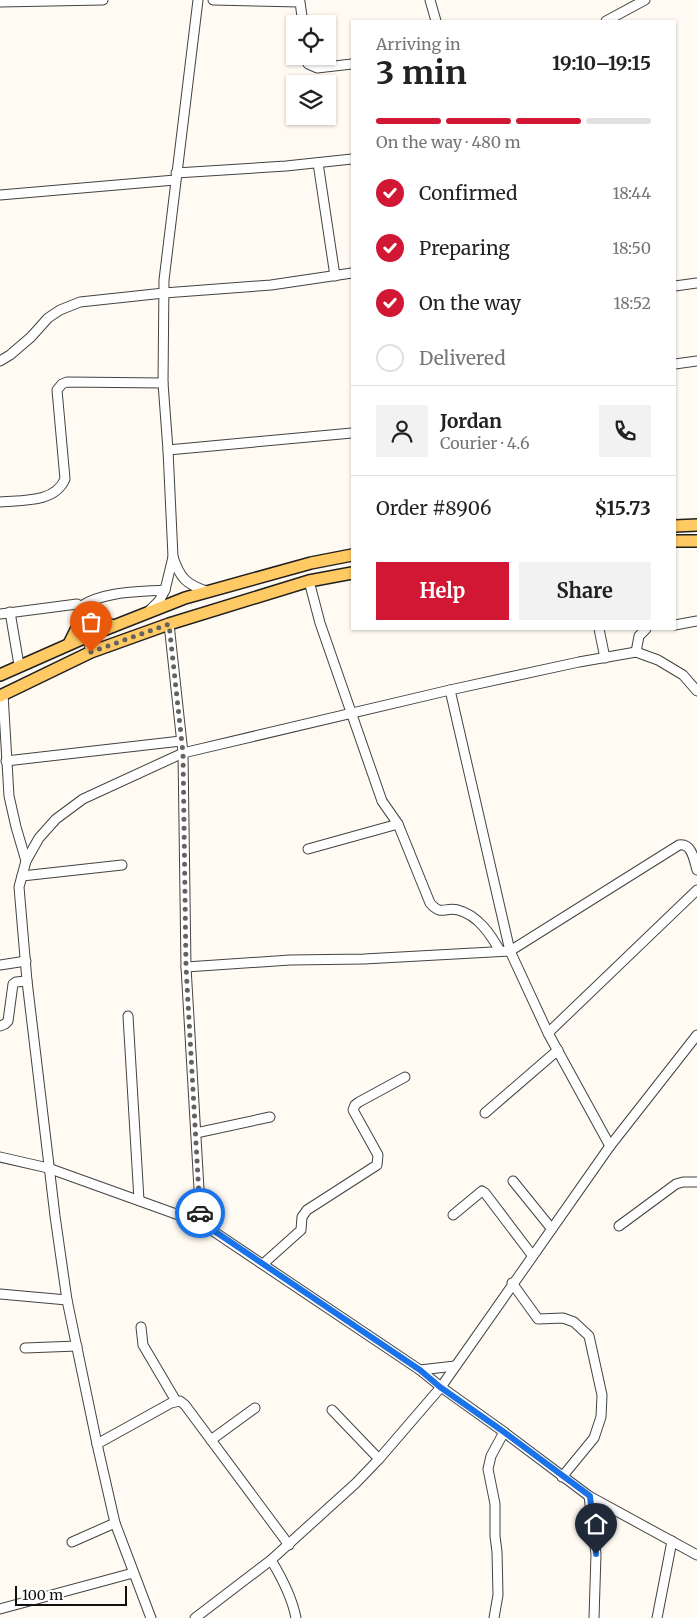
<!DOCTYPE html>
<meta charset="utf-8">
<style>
:root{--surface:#fff;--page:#f2f2f2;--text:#222;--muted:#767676;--line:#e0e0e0;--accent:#d11733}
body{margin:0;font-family:Merriweather,serif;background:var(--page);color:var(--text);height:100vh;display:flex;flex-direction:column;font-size:19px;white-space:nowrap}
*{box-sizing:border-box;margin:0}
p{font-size:16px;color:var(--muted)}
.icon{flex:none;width:28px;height:28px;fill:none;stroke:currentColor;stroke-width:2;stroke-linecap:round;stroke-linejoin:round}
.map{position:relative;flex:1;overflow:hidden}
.details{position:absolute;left:351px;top:20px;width:325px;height:610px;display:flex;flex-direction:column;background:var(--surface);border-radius:0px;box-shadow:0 1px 4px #0004}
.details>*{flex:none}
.tools{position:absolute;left:286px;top:15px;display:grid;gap:10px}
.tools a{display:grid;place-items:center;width:50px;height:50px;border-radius:0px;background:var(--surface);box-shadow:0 1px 4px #0004;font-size:25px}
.scale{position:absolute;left:15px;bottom:12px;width:112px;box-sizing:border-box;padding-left:5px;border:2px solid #101010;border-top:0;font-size:14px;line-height:18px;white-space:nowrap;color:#101010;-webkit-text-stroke:4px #fff;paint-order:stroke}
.pin{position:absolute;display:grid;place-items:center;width:42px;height:42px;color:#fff;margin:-51px -21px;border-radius:50% 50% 50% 0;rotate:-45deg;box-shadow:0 0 5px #0007}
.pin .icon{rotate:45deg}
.courier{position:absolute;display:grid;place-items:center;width:50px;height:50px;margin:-25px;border:4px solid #1a73e8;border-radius:50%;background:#fff;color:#222;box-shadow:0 1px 6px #0007}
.summary em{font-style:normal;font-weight:700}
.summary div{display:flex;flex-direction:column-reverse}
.summary{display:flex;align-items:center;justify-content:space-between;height:85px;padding:0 25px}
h1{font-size:32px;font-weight:700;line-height:38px}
.bar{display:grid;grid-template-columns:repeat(4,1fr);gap:8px 5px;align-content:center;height:60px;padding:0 25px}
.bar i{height:6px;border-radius:4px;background:var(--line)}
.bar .selected{background:var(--accent)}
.bar p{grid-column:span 4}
.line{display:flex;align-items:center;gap:12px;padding:0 25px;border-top:1px solid var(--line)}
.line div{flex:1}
.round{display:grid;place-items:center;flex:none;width:52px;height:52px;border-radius:0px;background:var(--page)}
ol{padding:0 25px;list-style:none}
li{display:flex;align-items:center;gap:15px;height:55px}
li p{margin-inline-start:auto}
li .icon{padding:5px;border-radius:50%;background:var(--accent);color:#fff;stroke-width:4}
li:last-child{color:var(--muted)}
li i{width:28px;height:28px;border:2px solid var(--line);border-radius:50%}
.action{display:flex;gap:10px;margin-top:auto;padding:10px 25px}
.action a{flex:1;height:58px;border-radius:0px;background:var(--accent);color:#fff;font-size:20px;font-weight:700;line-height:58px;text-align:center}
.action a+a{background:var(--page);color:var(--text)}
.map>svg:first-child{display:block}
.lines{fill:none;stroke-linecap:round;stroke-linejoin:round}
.minor-casing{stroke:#434343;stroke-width:11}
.major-casing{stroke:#212121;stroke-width:14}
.minor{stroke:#fff;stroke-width:9}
.major{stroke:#ffc963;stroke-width:11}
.done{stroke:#64625f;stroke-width:5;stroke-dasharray:0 9}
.route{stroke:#1a73e8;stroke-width:6}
</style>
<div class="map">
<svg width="697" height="1618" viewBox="0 0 697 1618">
<rect width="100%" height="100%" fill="#fffbf3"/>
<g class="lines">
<defs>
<g id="minor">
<polyline points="213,0 300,2 303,24"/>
<polyline points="430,0 436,21"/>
<polyline points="0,2 103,0"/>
<polyline points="606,21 645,0"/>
<polyline points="306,56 308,64 317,68 352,64"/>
<polyline points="318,163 335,276"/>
<polyline points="176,173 286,166 352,159"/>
<polyline points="0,195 175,180"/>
<polyline points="675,286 697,283"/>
<polyline points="0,361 10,355 31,337 48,318 60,310 80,302 164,293 271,285 352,273"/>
<polyline points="675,364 697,361"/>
<polyline points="168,450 352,433"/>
<path d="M0,502C22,500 55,503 65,479L57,390L62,384L67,382L163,383"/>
<path d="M173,557C180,578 186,584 206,591"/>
<path d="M309,581L320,623L382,801L398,824L430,903C442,917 445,906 458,910C478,915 491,935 500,951"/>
<path d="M81,606C105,591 138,592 165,590"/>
<polyline points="149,611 159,601 165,590 173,557 168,450 163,383 164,280 198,0"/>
<polyline points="10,612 19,665"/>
<path d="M0,614L77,604C91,612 93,636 97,650"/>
<polyline points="82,615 91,652"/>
<polyline points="169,624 183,753 186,967 201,1223 420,1370 441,1387 504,1432 589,1496 697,1555"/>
<polyline points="675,625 697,621"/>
<polyline points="599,629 605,658"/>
<polyline points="636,652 639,636 646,629"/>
<polyline points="450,690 510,951 548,1033 610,1146"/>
<polyline points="3,694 9,796 16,827 26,861"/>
<polyline points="6,761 181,741"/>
<polyline points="308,849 398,824"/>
<polyline points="22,876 122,865"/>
<polyline points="0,965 26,961"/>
<path d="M186,967L290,960L364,959L510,951L679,845C692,843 694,860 697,870"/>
<polyline points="128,1016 139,1200"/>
<polyline points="0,1026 5,1024 8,1021 13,984 16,982 27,981"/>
<polyline points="548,1033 697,890"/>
<polyline points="485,1113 558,1050"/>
<polyline points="196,1133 270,1117"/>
<polyline points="0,1157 48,1168 201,1223"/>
<polyline points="513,1181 551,1228"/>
<polyline points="453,1215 482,1191 485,1193 532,1255"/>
<polyline points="619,1226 676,1184 683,1182 697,1182"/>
<polyline points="263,1264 301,1230 302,1217 307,1210 377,1165 378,1155 353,1110 355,1105 359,1102 405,1077"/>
<polyline points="512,1283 538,1319 563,1318 574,1322 589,1336 602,1395 601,1417 594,1438 562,1477"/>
<polyline points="0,1294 67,1300"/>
<polyline points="141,1327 143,1345 176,1401"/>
<polyline points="25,1348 77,1346"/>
<polyline points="420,1370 455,1366"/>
<polyline points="332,1410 379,1459"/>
<polyline points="211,1440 255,1408"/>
<polyline points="97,1444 171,1403 180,1401 185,1405 289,1545"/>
<polyline points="589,1496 596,1554 594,1618"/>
<polyline points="72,1542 115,1523"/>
<path d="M271,1560C282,1578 292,1597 296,1618"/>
<polyline points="0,1609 133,1573"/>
<polyline points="151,1618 115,1523 97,1444 67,1300 55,1216 27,981 19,887 26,861 39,838 56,819 83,799 183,753 450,690 579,662 636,652 658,660 683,675 697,691"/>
<polyline points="195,1618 271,1560 356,1483 379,1459 441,1387 610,1146 697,1035"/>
<polyline points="494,1618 498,1595 497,1552 495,1536 495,1504 488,1469 491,1456 504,1432"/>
<polyline points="657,1618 672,1541"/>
</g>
<g id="major">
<polyline points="675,526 697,525"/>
<polyline points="675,541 697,541"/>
<polyline points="87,616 113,626"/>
<polyline points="69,644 82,618"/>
<polyline points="0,675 86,637 185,598 311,563 352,555"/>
<polyline points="0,696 91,652 169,624 309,581 352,573"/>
</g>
</defs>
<use href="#minor" class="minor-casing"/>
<use href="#major" class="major-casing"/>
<use href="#minor" class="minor"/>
<use href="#major" class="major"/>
</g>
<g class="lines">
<polyline class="done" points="91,652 169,624 183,753 186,967 200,1213"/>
<polyline class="route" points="200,1213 201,1222 420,1370 440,1387 504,1432 590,1496 596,1554"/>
</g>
</svg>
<div class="tools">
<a><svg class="icon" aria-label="locate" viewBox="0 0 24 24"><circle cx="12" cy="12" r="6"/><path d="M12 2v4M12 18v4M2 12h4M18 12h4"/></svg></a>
<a><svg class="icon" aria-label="layers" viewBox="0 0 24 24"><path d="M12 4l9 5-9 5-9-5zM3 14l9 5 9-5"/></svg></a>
</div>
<div class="scale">100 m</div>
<div class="pin" style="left:91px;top:652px;background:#ea580c"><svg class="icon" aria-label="bag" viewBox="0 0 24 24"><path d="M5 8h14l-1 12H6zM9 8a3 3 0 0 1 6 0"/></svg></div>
<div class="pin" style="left:596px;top:1554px;background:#1f2937"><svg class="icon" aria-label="home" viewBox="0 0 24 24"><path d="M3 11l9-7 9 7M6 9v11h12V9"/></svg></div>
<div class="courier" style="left:200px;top:1213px"><svg class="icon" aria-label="car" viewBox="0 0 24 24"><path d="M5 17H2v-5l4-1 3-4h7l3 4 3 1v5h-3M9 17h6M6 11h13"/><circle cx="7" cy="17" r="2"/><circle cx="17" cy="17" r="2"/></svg></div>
<section class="details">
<div class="summary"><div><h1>3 min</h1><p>Arriving in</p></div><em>19:10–19:15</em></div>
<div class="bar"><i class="selected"></i><i class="selected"></i><i class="selected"></i><i></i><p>On the way · 480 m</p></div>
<ol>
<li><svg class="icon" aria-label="check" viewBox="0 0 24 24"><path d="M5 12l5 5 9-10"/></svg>Confirmed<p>18:44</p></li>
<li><svg class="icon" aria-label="check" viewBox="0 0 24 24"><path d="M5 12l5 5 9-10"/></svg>Preparing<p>18:50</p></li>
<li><svg class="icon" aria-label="check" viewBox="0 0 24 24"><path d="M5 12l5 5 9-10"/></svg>On the way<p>18:52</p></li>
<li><i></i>Delivered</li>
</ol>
<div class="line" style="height:90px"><a class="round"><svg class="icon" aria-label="person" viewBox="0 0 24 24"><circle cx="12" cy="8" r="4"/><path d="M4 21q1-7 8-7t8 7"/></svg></a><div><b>Jordan</b><p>Courier · 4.6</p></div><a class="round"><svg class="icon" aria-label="phone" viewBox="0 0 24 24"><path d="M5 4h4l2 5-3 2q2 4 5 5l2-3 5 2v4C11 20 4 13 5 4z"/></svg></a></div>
<div class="line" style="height:65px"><div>Order #8906</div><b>$15.73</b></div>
<div class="action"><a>Help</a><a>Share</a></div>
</section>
</div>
